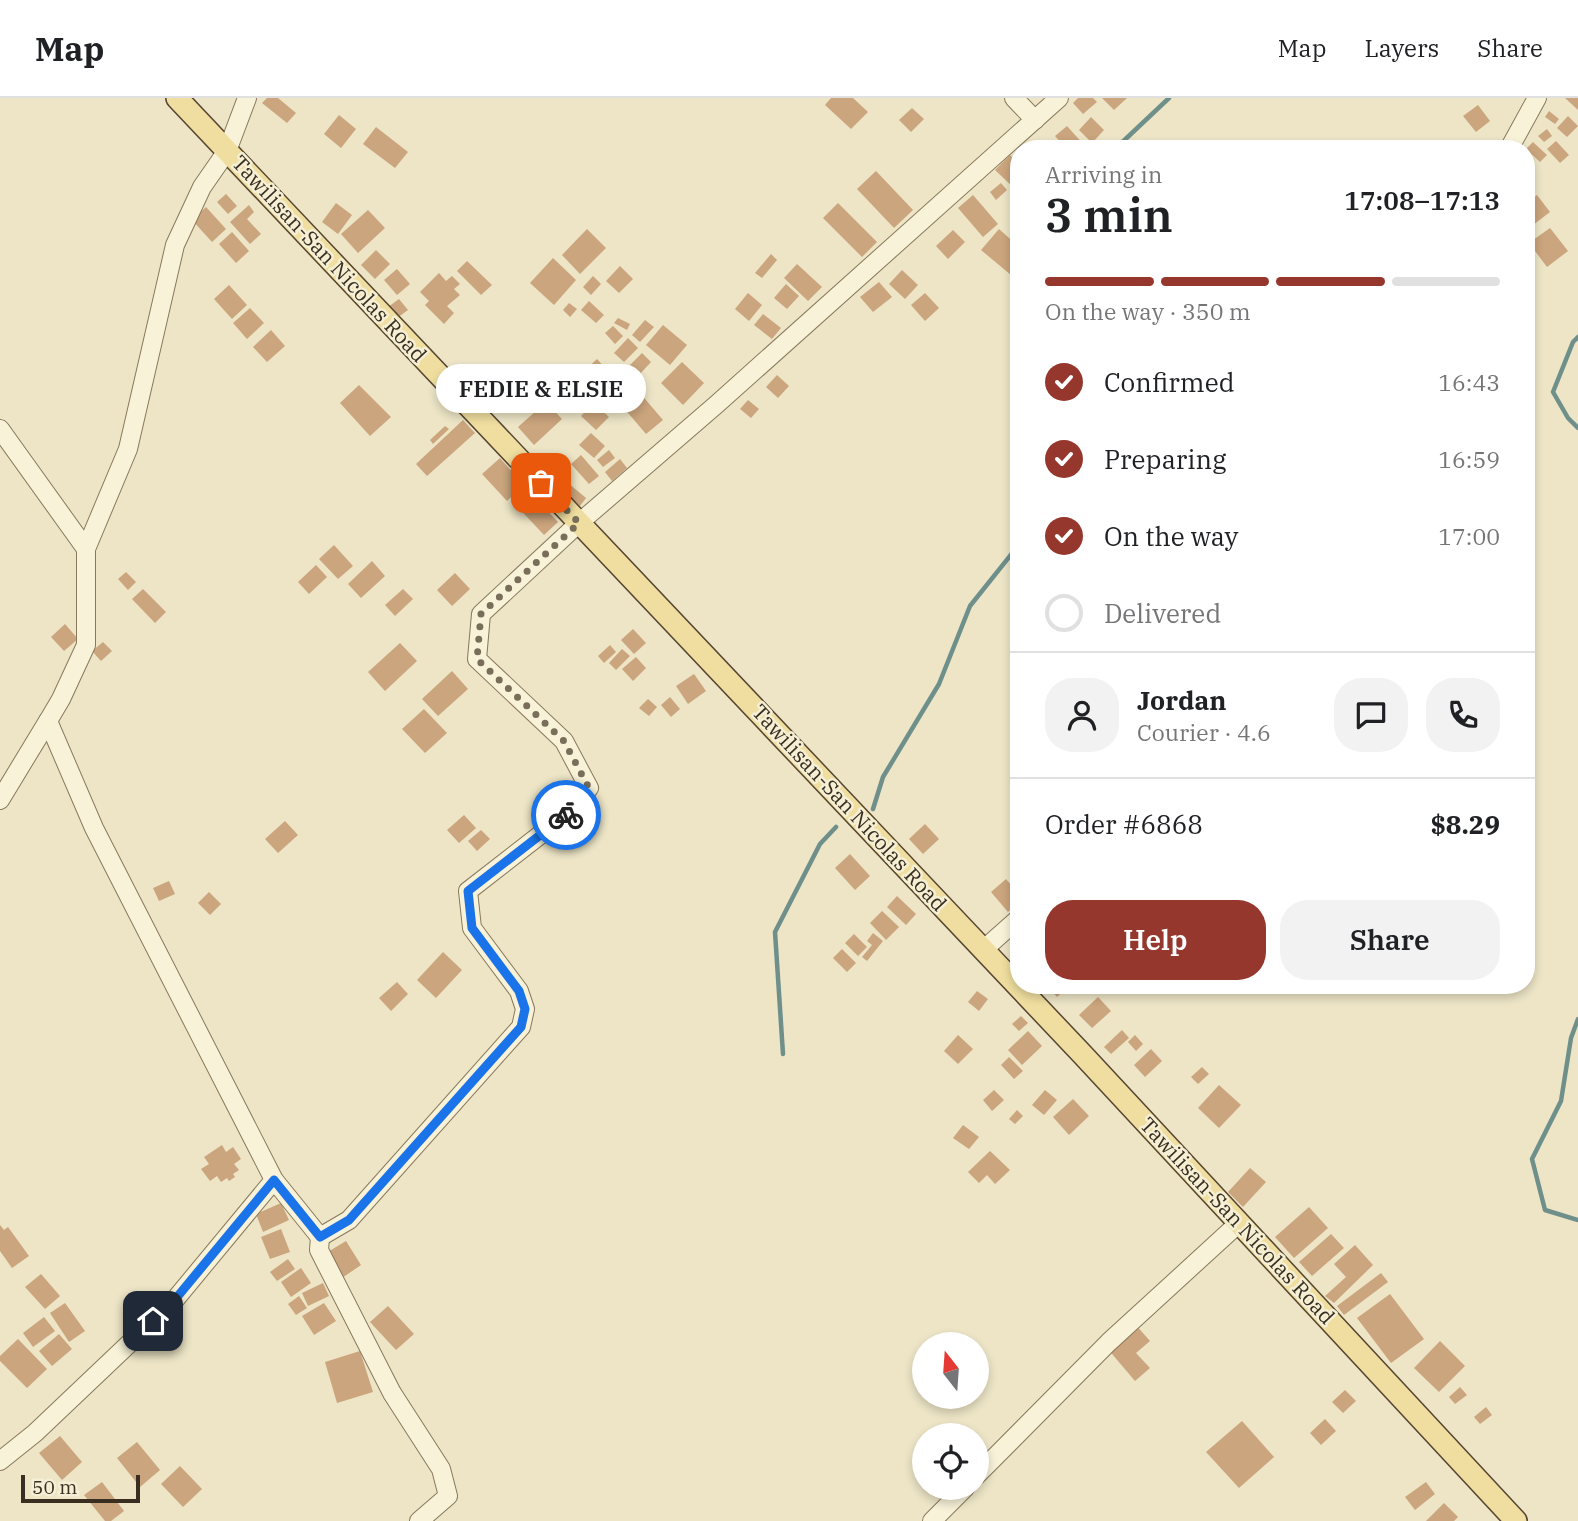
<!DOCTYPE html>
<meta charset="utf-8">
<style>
:root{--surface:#fff;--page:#f2f2f2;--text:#202124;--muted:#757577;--line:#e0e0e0;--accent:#95372d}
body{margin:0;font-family:"IBM Plex Serif",serif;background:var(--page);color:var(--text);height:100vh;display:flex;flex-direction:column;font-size:26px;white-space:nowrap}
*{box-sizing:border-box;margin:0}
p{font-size:23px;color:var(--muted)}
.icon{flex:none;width:38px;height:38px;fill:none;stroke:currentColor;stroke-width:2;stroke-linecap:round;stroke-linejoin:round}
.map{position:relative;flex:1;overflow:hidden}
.sheet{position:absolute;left:1010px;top:42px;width:525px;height:854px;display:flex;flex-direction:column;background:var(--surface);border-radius:28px;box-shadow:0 4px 10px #0003}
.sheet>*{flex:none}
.needle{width:46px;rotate:343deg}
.buttons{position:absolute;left:912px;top:1234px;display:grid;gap:14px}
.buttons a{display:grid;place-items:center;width:77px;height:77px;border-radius:50%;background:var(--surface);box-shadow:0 4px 10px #0003;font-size:35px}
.scale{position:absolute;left:21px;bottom:18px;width:119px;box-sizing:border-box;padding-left:7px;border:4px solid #392e1f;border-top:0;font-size:19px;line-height:24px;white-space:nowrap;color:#392e1f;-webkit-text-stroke:5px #f5efd5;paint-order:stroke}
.pin{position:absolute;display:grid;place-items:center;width:60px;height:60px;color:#fff;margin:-30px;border-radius:14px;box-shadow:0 4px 10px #0006}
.courier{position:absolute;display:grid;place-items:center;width:70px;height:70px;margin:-35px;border:5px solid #1a73e8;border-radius:50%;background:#fff;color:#222;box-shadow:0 2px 9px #0007}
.bubble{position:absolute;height:49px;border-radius:24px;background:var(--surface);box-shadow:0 4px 10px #0003;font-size:23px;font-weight:600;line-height:49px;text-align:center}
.overview em{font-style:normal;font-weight:600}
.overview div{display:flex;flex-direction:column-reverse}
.overview{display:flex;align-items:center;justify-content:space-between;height:119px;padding:0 35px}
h1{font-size:46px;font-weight:600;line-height:52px}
.bar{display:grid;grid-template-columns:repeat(4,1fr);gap:10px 7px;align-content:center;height:84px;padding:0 35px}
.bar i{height:9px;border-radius:5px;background:var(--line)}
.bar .on{background:var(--accent)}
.bar p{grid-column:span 4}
.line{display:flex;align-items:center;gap:18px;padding:0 35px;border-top:2px solid var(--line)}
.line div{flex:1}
.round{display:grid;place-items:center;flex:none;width:74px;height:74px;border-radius:28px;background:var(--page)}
ol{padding:0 35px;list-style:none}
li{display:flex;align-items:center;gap:21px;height:77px}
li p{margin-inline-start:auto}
li .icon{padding:7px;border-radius:50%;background:var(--accent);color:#fff;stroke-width:4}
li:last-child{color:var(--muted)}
li i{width:38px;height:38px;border:4px solid var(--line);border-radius:50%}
.primary-button{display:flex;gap:14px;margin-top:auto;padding:14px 35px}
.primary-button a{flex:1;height:80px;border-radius:28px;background:var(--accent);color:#fff;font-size:28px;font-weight:600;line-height:80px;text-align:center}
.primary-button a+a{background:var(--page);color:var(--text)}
header{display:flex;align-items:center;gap:42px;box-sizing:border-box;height:98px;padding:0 35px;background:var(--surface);border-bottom:2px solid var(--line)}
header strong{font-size:33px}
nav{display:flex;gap:38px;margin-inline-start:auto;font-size:24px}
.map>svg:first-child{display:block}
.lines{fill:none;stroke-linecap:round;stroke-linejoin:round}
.stream{stroke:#6e8f8a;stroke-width:4.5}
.building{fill:#caa57d}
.minor-casing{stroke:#88785c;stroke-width:20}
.major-casing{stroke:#564530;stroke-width:24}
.minor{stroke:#f8f2d9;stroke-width:18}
.major{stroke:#efde9f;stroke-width:21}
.done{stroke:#786e59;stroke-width:7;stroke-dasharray:0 12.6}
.route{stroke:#1a73e8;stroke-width:9}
.labels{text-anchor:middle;stroke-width:5;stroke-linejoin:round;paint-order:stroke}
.street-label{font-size:21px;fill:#392e1f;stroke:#f5efd5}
</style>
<header>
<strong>Map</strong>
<nav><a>Map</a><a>Layers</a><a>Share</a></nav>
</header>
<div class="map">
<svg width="1578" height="1423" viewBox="0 0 1578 1423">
<rect width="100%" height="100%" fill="#ede5c6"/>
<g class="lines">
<g class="stream">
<polyline points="1115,51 1169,0"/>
<polyline points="1578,239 1573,244 1553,294 1568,320 1578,330"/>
<polyline points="873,711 883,679 939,586 970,508 1018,448"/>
<polyline points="1578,921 1571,940 1561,1003 1532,1061 1545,1112 1578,1122"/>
<polyline points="783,956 775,834 820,746 836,729"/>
</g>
</g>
<g class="building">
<polygon points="267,0 278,0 296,15 287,25 262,5"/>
<polygon points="831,0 853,0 868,14 851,31 825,7"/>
<polygon points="1078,0 1093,0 1097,4 1083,16 1073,5"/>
<polygon points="1102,0 1127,0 1114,12"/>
<polygon points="1565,0 1578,0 1578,12"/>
<polygon points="1478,7 1490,23 1476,34 1463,18"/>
<polygon points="912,10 924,21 911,34 899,22"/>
<polygon points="1549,13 1559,21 1555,26 1545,19"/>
<polygon points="339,17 356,31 341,50 324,36"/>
<polygon points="1568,18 1578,28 1567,39 1557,30"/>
<polygon points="1091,19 1104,32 1092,45 1079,32"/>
<polygon points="1067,28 1085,48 1082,51 1066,51 1055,38"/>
<polygon points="376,29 408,54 395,70 363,46"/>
<polygon points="1547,31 1552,38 1544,44 1538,38"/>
<polygon points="1556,43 1569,57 1560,65 1547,51"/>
<polygon points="1533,44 1547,57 1540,64 1526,51"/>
<polygon points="1010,57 1018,66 1018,88 1015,91 995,72"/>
<polygon points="876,73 913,112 894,130 857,91"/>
<polygon points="1001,85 1007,92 996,102 990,94"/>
<polygon points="226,96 237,108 228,116 217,104"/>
<polygon points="973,97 998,126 983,139 958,110"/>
<polygon points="1537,97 1550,114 1533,127 1526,117 1526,106"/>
<polygon points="336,105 352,117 338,136 322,124"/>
<polygon points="838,105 877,144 862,159 823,120"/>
<polygon points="249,107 254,114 247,121 261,136 250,146 230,124"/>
<polygon points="206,109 226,131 212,144 192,122"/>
<polygon points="368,112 385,130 358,155 341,136"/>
<polygon points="1550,130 1568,153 1547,169 1529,145"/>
<polygon points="587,131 606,150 580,176 562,157"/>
<polygon points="999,131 1018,148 1018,168 1011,177 981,152"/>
<polygon points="953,132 965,144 948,161 936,148"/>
<polygon points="232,134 249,153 236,165 219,146"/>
<polygon points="376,152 390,166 375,181 361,167"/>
<polygon points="771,156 777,162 762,180 755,175"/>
<polygon points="553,160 576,182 554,207 530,185"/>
<polygon points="467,163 492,187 481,197 457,173"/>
<polygon points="797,166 822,189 808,203 784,180"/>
<polygon points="620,168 633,181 619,195 606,183"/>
<polygon points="397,171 410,186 397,197 384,182"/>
<polygon points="902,172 918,187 905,201 889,186"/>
<polygon points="439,175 446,183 452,178 460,186 454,191 460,197 447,208 454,215 444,226 425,207 429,203 420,194"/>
<polygon points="593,178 601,186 591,197 583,189"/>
<polygon points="879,184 892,199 873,214 860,199"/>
<polygon points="786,186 799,198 787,211 774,200"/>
<polygon points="229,187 247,207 232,221 214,201"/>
<polygon points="748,195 762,207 749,223 735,211"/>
<polygon points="925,195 939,210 925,223 911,207"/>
<polygon points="399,201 408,212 397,220 388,209"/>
<polygon points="589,203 604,217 596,225 581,212"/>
<polygon points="569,205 577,211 570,219 563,212"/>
<polygon points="250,210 264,225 247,241 233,225"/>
<polygon points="763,216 781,230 772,241 754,227"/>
<polygon points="618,220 630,226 627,232 614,225"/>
<polygon points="645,222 654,229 640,244 632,237"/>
<polygon points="663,227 687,247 670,267 646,247"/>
<polygon points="613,228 623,238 615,246 605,235"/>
<polygon points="271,232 285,248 267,264 253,249"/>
<polygon points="628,240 638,250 624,264 614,255"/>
<polygon points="642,255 651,264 639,277 630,267"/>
<polygon points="597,261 607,272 593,286 582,275"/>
<polygon points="682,264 704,285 683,307 661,285"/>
<polygon points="777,277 789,288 778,300 766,289"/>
<polygon points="359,287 391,319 370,338 340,305"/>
<polygon points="634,288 663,322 646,336 617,302"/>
<polygon points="748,302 759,311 751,320 740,311"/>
<polygon points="546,304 562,321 534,347 518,329"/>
<polygon points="594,305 609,319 596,332 581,318"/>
<polygon points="463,322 475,335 427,378 416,366"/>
<polygon points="445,328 449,331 433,346 430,342"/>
<polygon points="591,335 605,348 594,360 579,347"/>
<polygon points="609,352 615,360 603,369 597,362"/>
<polygon points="581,357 599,378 589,386 571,366"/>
<polygon points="500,360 524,387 507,403 482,376"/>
<polygon points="620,361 627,370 612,383 605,374"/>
<polygon points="561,364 571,374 558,387 548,377"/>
<polygon points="568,385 586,400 580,408 562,393"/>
<polygon points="527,391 558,424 544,437 513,404"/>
<polygon points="334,447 353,468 338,481 319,461"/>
<polygon points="372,463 385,478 361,500 348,486"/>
<polygon points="316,467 327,479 309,496 298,484"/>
<polygon points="126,474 136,484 128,492 118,481"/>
<polygon points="455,475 470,491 452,508 437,492"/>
<polygon points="143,491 166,514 155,525 132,501"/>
<polygon points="403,491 413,501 395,518 385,507"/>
<polygon points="65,526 78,541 64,553 51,539"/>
<polygon points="633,531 646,545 634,556 621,542"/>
<polygon points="103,544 112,553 101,563 92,553"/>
<polygon points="400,545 417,563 385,593 368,574"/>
<polygon points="610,547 616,554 604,565 598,558"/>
<polygon points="622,551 630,558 616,572 609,565"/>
<polygon points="636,559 646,570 633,583 622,571"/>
<polygon points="452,573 468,591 438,618 422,601"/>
<polygon points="694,576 706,593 688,606 676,588"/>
<polygon points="670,599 680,611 671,619 661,607"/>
<polygon points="648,601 657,609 649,618 639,610"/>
<polygon points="424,611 447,635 425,655 402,631"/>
<polygon points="464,717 476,730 459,745 447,732"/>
<polygon points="285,723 298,737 278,755 265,741"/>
<polygon points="925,726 939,741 923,756 909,741"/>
<polygon points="481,732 490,741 477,753 468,743"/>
<polygon points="850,756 870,778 855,792 835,770"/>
<polygon points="1006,781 1018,795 1018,805 1008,814 991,794"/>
<polygon points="169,783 175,796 159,803 153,790"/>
<polygon points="209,794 221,806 210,817 198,805"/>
<polygon points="897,798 916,816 906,827 887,809"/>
<polygon points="882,813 899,829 886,842 870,825"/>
<polygon points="873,835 883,843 867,863 862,859 872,847 867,843"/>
<polygon points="854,836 867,849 858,858 845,845"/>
<polygon points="842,851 856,865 847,874 833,860"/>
<polygon points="443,854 462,872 436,900 417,882"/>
<polygon points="397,884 408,896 391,913 379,900"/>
<polygon points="1046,887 1070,887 1057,899"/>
<polygon points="977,893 988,901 979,913 968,904"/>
<polygon points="1098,899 1111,913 1092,930 1079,917"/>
<polygon points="1021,918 1028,925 1019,933 1012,926"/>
<polygon points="1122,932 1129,940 1111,956 1104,949"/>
<polygon points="1028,933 1042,948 1022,967 1008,952"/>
<polygon points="958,937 973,951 958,966 944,953"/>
<polygon points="1135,937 1143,946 1136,953 1128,944"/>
<polygon points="1151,951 1162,963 1145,979 1134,967"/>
<polygon points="1009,959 1023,973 1014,981 1001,967"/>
<polygon points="1202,969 1209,976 1198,986 1191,979"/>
<polygon points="1219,987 1241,1007 1219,1030 1198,1010"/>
<polygon points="994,992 1004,1002 992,1013 983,1002"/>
<polygon points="1045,992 1057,1002 1044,1017 1032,1007"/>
<polygon points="1073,1001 1089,1018 1069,1037 1053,1019"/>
<polygon points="1017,1012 1023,1018 1015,1026 1009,1021"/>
<polygon points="963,1027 979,1039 969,1051 953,1040"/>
<polygon points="222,1047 226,1054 233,1049 241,1061 234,1066 239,1072 233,1076 235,1079 229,1083 227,1080 221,1084 217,1078 210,1083 201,1071 209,1066 204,1059"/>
<polygon points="990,1053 1010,1072 995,1086 987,1077 979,1085 968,1074"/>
<polygon points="1250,1070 1266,1084 1243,1109 1228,1094"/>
<polygon points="281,1105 289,1122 263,1134 256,1116"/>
<polygon points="1309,1109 1328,1130 1294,1160 1275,1139"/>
<polygon points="0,1127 4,1132 8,1129 29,1158 12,1170 0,1153"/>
<polygon points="281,1131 290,1154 270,1161 261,1139"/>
<polygon points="1331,1136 1344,1150 1312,1178 1299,1164"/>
<polygon points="346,1143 361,1167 342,1180 326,1155"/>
<polygon points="1355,1147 1373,1167 1334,1205 1325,1198 1346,1179 1334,1166"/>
<polygon points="288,1161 295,1171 277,1183 270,1174"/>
<polygon points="301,1170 311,1185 291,1199 281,1184"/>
<polygon points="1381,1175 1388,1184 1344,1217 1337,1208"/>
<polygon points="41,1176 60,1198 45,1211 25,1189"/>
<polygon points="323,1185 329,1198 308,1208 302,1195"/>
<polygon points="1390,1196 1424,1241 1391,1265 1357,1220"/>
<polygon points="299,1198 307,1210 296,1217 288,1206"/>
<polygon points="65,1205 85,1233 69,1244 50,1215"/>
<polygon points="324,1205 336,1223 314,1237 302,1218"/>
<polygon points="388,1208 414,1236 396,1252 370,1224"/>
<polygon points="44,1219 55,1233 33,1249 23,1235"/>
<polygon points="1135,1226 1150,1243 1136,1255 1150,1270 1135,1283 1107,1250"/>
<polygon points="59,1236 72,1251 52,1268 39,1253"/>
<polygon points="18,1241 47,1271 27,1290 0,1263 0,1258"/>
<polygon points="1440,1243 1465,1268 1439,1294 1414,1270"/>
<polygon points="360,1253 373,1294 337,1305 325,1264"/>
<polygon points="1460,1289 1467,1297 1455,1306 1449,1299"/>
<polygon points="1345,1292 1356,1303 1343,1315 1332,1304"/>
<polygon points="1486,1309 1492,1317 1480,1326 1474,1319"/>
<polygon points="1325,1321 1336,1333 1321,1347 1310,1335"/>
<polygon points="1242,1323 1274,1359 1239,1390 1206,1354"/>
<polygon points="60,1338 82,1364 62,1382 39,1355"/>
<polygon points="137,1344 160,1372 140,1389 117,1360"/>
<polygon points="180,1368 202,1391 183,1409 161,1386"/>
<polygon points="102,1384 124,1413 111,1423 105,1423 84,1397"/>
<polygon points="1426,1384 1435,1396 1415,1412 1405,1399"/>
<polygon points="1444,1405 1458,1419 1454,1423 1426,1423"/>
</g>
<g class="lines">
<defs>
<g id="minor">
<polyline points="247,0 227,53 202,89 175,147 128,351 86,451 86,547 61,601 48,623 94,730 274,1082 320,1139 349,1122 521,929 525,911 519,893 472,830 468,793 567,716 589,690 564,643 477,561 481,516 579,425 717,306 1059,0"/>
<polyline points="1014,0 1035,22"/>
<polyline points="1509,51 1537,0"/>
<polyline points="0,331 86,451"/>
<polyline points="0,702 48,623"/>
<polyline points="983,852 1018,821"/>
<polyline points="320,1139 319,1152 392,1295 441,1371 448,1398 419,1423"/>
<polyline points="0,1363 35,1335 173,1204 274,1082"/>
<polyline points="976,1378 1109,1244 1239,1125"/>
<polyline points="932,1423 965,1390"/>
</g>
<polyline id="major" points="177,0 1083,957 1516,1423"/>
</defs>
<use href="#minor" class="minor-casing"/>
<use href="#major" class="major-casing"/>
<use href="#minor" class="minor"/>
<use href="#major" class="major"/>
</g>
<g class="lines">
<polyline class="done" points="541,385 579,425 481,516 477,561 564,643 589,690 566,717"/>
<polyline class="route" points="153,1223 173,1204 274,1082 320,1139 349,1122 521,929 525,911 519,893 472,830 468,793 566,717"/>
</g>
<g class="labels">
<g class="street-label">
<text transform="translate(329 161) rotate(47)" y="7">Tawilisan-San Nicolas Road</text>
<text transform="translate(849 710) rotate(47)" y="7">Tawilisan-San Nicolas Road</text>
<text transform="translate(1237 1123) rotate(47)" y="7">Tawilisan-San Nicolas Road</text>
</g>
</g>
</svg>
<div class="buttons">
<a><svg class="needle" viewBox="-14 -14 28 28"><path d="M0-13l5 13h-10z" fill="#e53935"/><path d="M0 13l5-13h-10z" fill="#757577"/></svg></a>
<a><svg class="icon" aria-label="locate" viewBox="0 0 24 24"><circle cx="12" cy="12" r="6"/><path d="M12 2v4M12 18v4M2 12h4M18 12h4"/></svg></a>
</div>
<div class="scale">50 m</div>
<div class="pin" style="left:541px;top:385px;background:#ea580c"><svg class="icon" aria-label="bag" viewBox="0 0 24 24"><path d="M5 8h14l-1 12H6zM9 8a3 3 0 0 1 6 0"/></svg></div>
<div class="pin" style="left:153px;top:1223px;background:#1f2937"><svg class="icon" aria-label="home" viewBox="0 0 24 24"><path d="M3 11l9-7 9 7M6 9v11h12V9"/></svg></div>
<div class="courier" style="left:566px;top:717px"><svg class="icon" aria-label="bike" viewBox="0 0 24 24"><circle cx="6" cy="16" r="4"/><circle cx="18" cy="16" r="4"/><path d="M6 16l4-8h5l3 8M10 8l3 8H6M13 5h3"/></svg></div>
<div class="bubble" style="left:436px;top:266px;width:210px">FEDIE &amp; ELSIE</div>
<section class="sheet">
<div class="overview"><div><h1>3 min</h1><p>Arriving in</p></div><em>17:08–17:13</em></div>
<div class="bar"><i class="on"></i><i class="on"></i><i class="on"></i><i></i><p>On the way · 350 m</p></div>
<ol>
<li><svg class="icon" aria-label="check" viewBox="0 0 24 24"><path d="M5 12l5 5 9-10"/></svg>Confirmed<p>16:43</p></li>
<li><svg class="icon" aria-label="check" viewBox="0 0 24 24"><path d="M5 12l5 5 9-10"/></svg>Preparing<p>16:59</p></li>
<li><svg class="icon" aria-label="check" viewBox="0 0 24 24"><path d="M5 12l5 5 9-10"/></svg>On the way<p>17:00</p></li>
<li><i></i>Delivered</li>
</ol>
<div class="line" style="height:126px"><a class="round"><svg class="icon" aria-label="person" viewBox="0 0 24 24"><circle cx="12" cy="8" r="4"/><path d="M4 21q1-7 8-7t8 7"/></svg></a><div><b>Jordan</b><p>Courier · 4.6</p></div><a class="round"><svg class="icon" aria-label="chat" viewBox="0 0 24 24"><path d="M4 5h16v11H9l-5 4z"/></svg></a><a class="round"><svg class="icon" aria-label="phone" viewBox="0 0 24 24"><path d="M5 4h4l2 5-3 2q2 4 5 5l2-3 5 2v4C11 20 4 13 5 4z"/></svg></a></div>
<div class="line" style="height:91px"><div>Order #6868</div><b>$8.29</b></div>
<div class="primary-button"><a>Help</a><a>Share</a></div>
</section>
</div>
